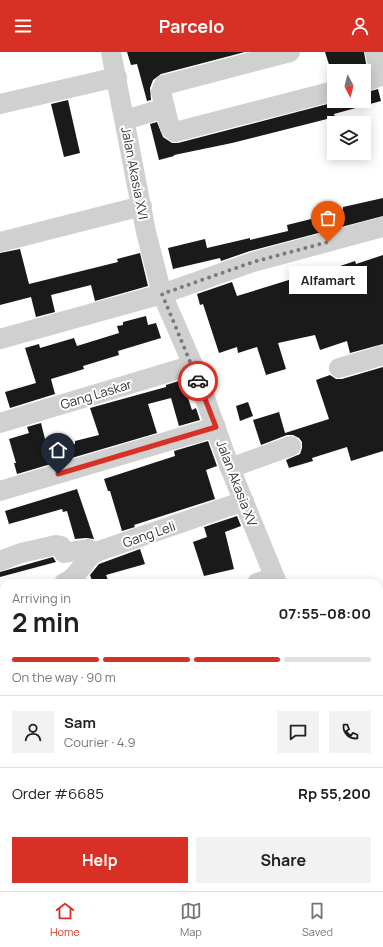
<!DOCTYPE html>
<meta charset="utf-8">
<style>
:root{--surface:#fff;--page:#f2f2f2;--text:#202124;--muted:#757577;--line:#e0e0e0;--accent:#d93025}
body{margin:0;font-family:Manrope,sans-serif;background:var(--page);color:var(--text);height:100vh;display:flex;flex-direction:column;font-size:15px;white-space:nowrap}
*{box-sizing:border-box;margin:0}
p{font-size:13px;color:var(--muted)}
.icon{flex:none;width:22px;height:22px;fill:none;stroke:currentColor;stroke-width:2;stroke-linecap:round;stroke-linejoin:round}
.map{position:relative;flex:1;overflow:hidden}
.details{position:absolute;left:0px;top:527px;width:383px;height:312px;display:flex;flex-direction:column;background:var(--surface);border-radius:12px 12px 0 0;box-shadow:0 2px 10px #0003}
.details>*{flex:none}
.needle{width:26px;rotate:173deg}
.fabs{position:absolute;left:327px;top:12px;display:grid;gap:8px}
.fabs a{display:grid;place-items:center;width:44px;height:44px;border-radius:0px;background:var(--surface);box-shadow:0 2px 10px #0003;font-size:20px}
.pin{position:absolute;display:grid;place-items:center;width:34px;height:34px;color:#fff;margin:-41px -17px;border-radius:50% 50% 50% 0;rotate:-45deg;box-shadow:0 0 4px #0007}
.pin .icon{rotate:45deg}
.courier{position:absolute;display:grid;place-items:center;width:40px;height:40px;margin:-20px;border:3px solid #d93025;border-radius:50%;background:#fff;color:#222;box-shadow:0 1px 5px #0007}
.bubble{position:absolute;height:28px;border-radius:0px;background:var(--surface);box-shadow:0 2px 10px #0003;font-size:13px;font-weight:700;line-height:28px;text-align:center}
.headline em{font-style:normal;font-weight:700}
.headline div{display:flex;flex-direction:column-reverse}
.headline{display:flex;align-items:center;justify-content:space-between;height:68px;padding:0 12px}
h1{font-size:26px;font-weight:700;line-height:30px}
.bar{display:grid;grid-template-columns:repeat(4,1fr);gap:6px 4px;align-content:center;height:48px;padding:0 12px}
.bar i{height:5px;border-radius:3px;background:var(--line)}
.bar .on{background:var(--accent)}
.bar p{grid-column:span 4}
.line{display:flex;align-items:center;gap:10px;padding:0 12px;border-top:1px solid var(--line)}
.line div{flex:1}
.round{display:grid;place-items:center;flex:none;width:42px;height:42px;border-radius:0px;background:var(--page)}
.primary-button{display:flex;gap:8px;margin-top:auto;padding:8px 12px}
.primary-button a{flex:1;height:46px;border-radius:0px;background:var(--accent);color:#fff;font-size:16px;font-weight:700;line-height:46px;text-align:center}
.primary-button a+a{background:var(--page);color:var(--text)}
header{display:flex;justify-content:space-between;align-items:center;height:52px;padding:0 12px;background:var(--accent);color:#fff;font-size:18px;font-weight:700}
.menu{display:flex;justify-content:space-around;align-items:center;height:56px;border-top:1px solid var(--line);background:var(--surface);font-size:11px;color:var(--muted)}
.menu a{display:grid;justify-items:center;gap:2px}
.menu .on{color:var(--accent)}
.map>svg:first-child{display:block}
.building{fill:#1a1a1a}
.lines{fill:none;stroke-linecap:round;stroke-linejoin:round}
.minor{stroke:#d0d0d0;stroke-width:20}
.done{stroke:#7a7a7a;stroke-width:4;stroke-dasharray:0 7.2}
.route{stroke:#d93025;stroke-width:5}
.labels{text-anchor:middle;stroke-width:4;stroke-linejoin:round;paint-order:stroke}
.street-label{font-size:13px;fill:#333;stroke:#fff}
</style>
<header><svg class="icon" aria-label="menu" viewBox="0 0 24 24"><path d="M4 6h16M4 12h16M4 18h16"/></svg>Parcelo<svg class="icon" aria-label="person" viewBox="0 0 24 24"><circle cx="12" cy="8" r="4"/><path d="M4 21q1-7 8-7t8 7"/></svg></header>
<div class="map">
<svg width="383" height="839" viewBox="0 0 383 839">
<rect width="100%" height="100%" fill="#fff"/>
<g class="building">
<polygon points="127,0 245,0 161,22 153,28 150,36 151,48 147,49 137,12 131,13"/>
<polygon points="325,0 364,0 367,17 361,19 331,19"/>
<polygon points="378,37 381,49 334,62 335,65 232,91 174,103 174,104 159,108 150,72 157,70 163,85 172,91 178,91 339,49 364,49 364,41"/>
<polygon points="68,48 80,101 64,105 51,52"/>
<polygon points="383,146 383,164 250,199 221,209 220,206 173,217 168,196 205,187 207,196 250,186 250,188 288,179 287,173 343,159 343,155"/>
<polygon points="20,197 29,232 118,210 117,207 140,201 148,234 95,249 91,233 51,243 55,260 36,265 31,245 0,253 0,201"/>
<polygon points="383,203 383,292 350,301 347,289 320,298 315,283 278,291 286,317 266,323 257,295 238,301 237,295 219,301 203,252 200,253 197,242 232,230 237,244 292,227 293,230 355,209 356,212"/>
<polygon points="146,264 148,273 156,271 161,286 118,299 119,303 83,314 84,317 51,327 55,342 10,356 5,340 36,331 25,296 39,292 40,296 74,286 77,294 119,281 117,274 123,273 123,270"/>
<polygon points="383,315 383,399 351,409 347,395 312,406 313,409 289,416 286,408 300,402 302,396 302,390 299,386 293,383 287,383 261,393 253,368 279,360 285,381 329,367 316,328 330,323 336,327 342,327"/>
<polygon points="182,328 192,358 196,356 200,368 179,374 171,346 148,352 157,381 17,422 14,411 16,411 9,387 29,381 27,375 41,371 48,399 75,392 75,389 99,383 90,356 166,335 166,333"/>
<polygon points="248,350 253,364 240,369 236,354"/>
<polygon points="208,389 217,414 206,418 215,447 134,473 135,475 122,479 110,439 108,439 104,427 175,404 174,399"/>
<polygon points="77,437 94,487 86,486 75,487 67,459 63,460 62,457 9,472 5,459"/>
<polygon points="237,464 241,474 225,480 234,517 204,524 193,490 207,485 204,475"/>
<polygon points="140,497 145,512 106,523 109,531 93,531 90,523 99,512"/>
<polygon points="53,505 56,510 0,525 0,520"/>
</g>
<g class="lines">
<g class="minor">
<polyline points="111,0 146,180 162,242 193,313 230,416 277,531"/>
<polyline points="290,0 164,33 161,40 170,76 175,80 334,39"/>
<polyline points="364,30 378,25 380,21 375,0"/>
<polyline points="0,52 117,25"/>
<polyline points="125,68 165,56"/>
<polyline points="0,190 142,154"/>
<polyline points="0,287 162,242 253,210 383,175"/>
<polyline points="339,316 383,303"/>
<polyline points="0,371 193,313"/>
<polyline points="230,416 291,394"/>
<polyline points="0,439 216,375"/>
<polyline points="0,509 21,501 56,493 61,494 64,501 88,497 96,500"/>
<path d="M64,531C79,526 83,507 96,500L244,449"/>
<polyline points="257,531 274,525"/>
<polyline points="0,553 4,552"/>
<polyline points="0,631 4,630"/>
<polyline points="379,777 383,787"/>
<polyline points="0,798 4,797"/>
<polyline points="379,812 383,810"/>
<polyline points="314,839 324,835"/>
</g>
</g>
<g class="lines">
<polyline class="done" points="198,329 162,242 253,210 328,190"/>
<polyline class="route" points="58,422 216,375 198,329"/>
</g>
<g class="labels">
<g class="street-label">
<text transform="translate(135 121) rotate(79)" y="5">Jalan Akasia XVI</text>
<text transform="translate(96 342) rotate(-17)" y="5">Gang Laskar</text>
<text transform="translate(237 431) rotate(69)" y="5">Jalan Akasia XV</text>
<text transform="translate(149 482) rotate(-19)" y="5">Gang Leli</text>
</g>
</g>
</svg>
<div class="fabs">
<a><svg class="needle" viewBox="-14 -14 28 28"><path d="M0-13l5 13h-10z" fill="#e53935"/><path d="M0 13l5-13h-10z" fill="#757577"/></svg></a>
<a><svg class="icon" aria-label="layers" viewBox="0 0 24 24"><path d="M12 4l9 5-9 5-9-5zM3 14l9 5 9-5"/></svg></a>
</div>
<div class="pin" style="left:328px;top:190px;background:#ea580c"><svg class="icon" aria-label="bag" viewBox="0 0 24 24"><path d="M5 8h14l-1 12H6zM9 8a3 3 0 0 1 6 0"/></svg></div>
<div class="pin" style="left:58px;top:422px;background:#1f2937"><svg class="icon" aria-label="home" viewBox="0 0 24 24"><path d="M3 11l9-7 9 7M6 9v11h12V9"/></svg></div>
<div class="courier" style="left:198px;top:329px"><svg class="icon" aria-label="car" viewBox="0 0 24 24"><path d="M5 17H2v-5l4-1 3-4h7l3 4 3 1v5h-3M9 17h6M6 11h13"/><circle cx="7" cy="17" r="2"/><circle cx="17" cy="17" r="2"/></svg></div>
<div class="bubble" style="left:289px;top:214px;width:78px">Alfamart</div>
<section class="details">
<div class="headline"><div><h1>2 min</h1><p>Arriving in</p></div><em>07:55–08:00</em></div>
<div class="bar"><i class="on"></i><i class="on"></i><i class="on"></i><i></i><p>On the way · 90 m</p></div>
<div class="line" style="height:72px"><a class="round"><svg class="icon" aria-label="person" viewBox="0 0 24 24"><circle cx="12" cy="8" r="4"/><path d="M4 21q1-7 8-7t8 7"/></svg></a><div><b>Sam</b><p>Courier · 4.9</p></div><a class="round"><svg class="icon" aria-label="chat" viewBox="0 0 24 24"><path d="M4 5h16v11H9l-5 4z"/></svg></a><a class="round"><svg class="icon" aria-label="phone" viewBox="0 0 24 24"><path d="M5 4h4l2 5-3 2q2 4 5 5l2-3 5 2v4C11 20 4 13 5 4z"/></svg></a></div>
<div class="line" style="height:52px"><div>Order #6685</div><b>Rp 55,200</b></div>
<div class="primary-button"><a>Help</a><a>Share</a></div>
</section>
</div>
<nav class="menu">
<a class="on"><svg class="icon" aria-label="home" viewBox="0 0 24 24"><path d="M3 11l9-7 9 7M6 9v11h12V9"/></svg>Home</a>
<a><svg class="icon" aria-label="map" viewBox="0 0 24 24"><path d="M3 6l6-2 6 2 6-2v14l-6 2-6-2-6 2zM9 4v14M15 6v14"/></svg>Map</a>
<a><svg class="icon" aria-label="saved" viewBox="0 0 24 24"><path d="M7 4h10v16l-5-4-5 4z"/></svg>Saved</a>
</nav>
